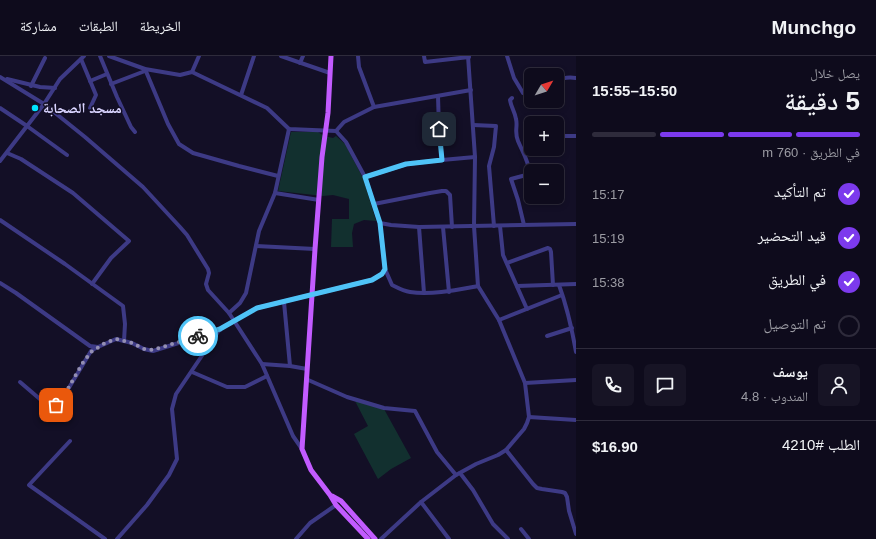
<!DOCTYPE html>
<html lang="ar">
<meta charset="utf-8">
<style>
:root{--surface:#0e0b1c;--page:#171425;--text:#f1f3f6;--muted:#9b9ba3;--line:#2e2b3b;--accent:#7c3aed}
body{margin:0;font-family:Arial,"Noto Naskh Arabic",sans-serif;background:var(--page);color:var(--text);direction:rtl;height:100vh;display:flex;flex-direction:column;font-size:15px;white-space:nowrap}
*{box-sizing:border-box;margin:0}
p{font-size:13px;color:var(--muted)}
.icon{flex:none;width:22px;height:22px;fill:none;stroke:currentColor;stroke-width:2;stroke-linecap:round;stroke-linejoin:round}
.map{position:relative;flex:1;overflow:hidden;direction:ltr}
.details{display:flex;flex-direction:column;background:var(--surface);width:300px}
.details>*{flex:none}
.needle{width:26px;rotate:51deg}
.buttons{position:absolute;left:524px;top:12px;display:grid;gap:8px}
.buttons a{display:grid;place-items:center;width:40px;height:40px;border-radius:6px;background:var(--surface);box-shadow:0 2px 6px #0003,0 0 0 1px var(--line);font-size:20px}
.pin{position:absolute;display:grid;place-items:center;width:34px;height:34px;color:#fff;margin:-17px;border-radius:8px;box-shadow:0 2px 6px #0006}
.courier{position:absolute;display:grid;place-items:center;width:40px;height:40px;margin:-20px;border:3px solid #4fc3f7;border-radius:50%;background:#fff;color:#222;box-shadow:0 1px 5px #0007}
.head em{font-style:normal;font-weight:600}
.head div{display:flex;flex-direction:column-reverse}
.head{display:flex;align-items:center;justify-content:space-between;height:68px;padding:0 16px}
h1{font-size:26px;font-weight:600;line-height:30px}
.bar{display:grid;grid-template-columns:repeat(4,1fr);gap:6px 4px;align-content:center;height:48px;padding:0 16px}
.bar i{height:5px;border-radius:3px;background:var(--line)}
.bar .selected{background:var(--accent)}
.bar p{grid-column:span 4}
.line{display:flex;align-items:center;gap:10px;padding:0 16px;border-top:1px solid var(--line)}
.line div{flex:1}
.round{display:grid;place-items:center;flex:none;width:42px;height:42px;border-radius:6px;background:var(--page)}
ol{padding:0 16px;list-style:none}
li{display:flex;align-items:center;gap:12px;height:44px}
li p{margin-inline-start:auto}
li .icon{padding:4px;border-radius:50%;background:var(--accent);color:#fff;stroke-width:4}
li:last-child{color:var(--muted)}
li i{width:22px;height:22px;border:2px solid var(--line);border-radius:50%}
header{display:flex;align-items:center;gap:24px;box-sizing:border-box;height:56px;padding:0 20px;background:var(--surface);border-bottom:1px solid var(--line)}
header strong{font-size:19px}
nav{display:flex;gap:22px;margin-inline-start:auto;font-size:14px}
main{display:flex;flex:1;min-height:0}
.map>svg:first-child{display:block}
.green{fill:#12302f}
.lines{fill:none;stroke-linecap:round;stroke-linejoin:round}
.minor{stroke:#3d3a85;stroke-width:4}
.major{stroke:#c25bff;stroke-width:5}
.done{stroke:#948fb3;stroke-width:4;stroke-dasharray:0 7.2}
.route{stroke:#4fc3f7;stroke-width:5}
.poi-dot{fill:#00e5ff;stroke:#130f26;stroke-width:1.5}
.labels{text-anchor:middle;stroke-width:3;stroke-linejoin:round;paint-order:stroke}
.poi-label{font-size:14px;font-weight:bold;fill:#d9d4ff;stroke:#130f26;text-anchor:start}
</style>
<header>
<strong>Munchgo</strong>
<nav><a>الخريطة</a><a>الطبقات</a><a>مشاركة</a></nav>
</header>
<main>
<section class="details">
<div class="head"><div><h1>5 دقيقة</h1><p>يصل خلال</p></div><em>15:50–15:55</em></div>
<div class="bar"><i class="selected"></i><i class="selected"></i><i class="selected"></i><i></i><p>في الطريق · 760 m</p></div>
<ol>
<li><svg class="icon" aria-label="check" viewBox="0 0 24 24"><path d="M5 12l5 5 9-10"/></svg>تم التأكيد<p>15:17</p></li>
<li><svg class="icon" aria-label="check" viewBox="0 0 24 24"><path d="M5 12l5 5 9-10"/></svg>قيد التحضير<p>15:19</p></li>
<li><svg class="icon" aria-label="check" viewBox="0 0 24 24"><path d="M5 12l5 5 9-10"/></svg>في الطريق<p>15:38</p></li>
<li><i></i>تم التوصيل</li>
</ol>
<div class="line" style="height:72px"><a class="round"><svg class="icon" aria-label="person" viewBox="0 0 24 24"><circle cx="12" cy="8" r="4"/><path d="M4 21q1-7 8-7t8 7"/></svg></a><div><b>يوسف</b><p>المندوب · 4.8</p></div><a class="round"><svg class="icon" aria-label="chat" viewBox="0 0 24 24"><path d="M4 5h16v11H9l-5 4z"/></svg></a><a class="round"><svg class="icon" aria-label="phone" viewBox="0 0 24 24"><path d="M5 4h4l2 5-3 2q2 4 5 5l2-3 5 2v4C11 20 4 13 5 4z"/></svg></a></div>
<div class="line" style="height:52px"><div>الطلب #4210</div><b>$16.90</b></div>
</section>
<div class="map">
<svg width="576" height="483" viewBox="0 0 576 483">
<rect width="100%" height="100%" fill="#130f26"/>
<g class="green">
<polygon points="291,76 318,76 324,80 333,82 336,80 345,88 363,122 376,165 364,164 354,168 352,177 353,191 331,191 332,163 349,163 349,143 333,139 323,140 278,135"/>
<polygon points="355,345 384,353 411,402 391,413 378,423 354,378 368,370"/>
</g>
<g class="lines">
<g class="minor">
<polyline points="100,0 117,41 131,71 135,76"/>
<polyline points="109,0 145,13 180,19 192,16 267,52 289,73 336,75 346,86 365,121 380,167 385,213 382,218 372,224 257,252 220,273 176,338 172,353 177,403 169,419 147,449 117,483"/>
<polyline points="281,0 330,17"/>
<polyline points="358,0 359,11 374,51"/>
<polyline points="424,0 425,6 469,1"/>
<polyline points="507,0 514,22 523,37 531,38"/>
<polyline points="81,3 96,39 90,52"/>
<polyline points="300,7 303,0"/>
<polyline points="145,13 168,68 179,88 193,97 239,110 278,120"/>
<polyline points="192,16 199,0"/>
<polyline points="0,21 44,48 85,81 143,131 180,171 187,179 208,213 209,217 206,228 208,234 229,257 262,308 293,380 302,393"/>
<polyline points="7,23 40,31 55,32"/>
<polyline points="90,25 107,18"/>
<path d="M557,25C562,22 570,21 576,22"/>
<polyline points="111,28 145,15"/>
<polyline points="31,30 45,2"/>
<polyline points="241,39 254,0"/>
<polyline points="438,40 439,73 442,104"/>
<path d="M512,42L510,44C511,51 515,56 516,63C518,71 514,75 518,85C523,97 528,103 530,118L511,123L518,144L524,169"/>
<polyline points="0,52 27,70 67,99"/>
<polyline points="473,69 496,70 494,91 489,110 494,170"/>
<polyline points="336,75 344,66 374,51 471,34"/>
<polyline points="557,80 576,80"/>
<polyline points="7,97 21,103 73,137 129,185 111,202 92,228"/>
<polyline points="524,97 533,93"/>
<polyline points="0,105 44,48 60,23 84,0"/>
<polyline points="365,121 407,108 442,104 475,101"/>
<polyline points="275,137 319,144"/>
<polyline points="374,148 430,137 442,135 446,135 450,139 452,171"/>
<polyline points="0,164 65,208 123,250 125,268 124,285"/>
<polyline points="380,167 391,169 419,171 576,168"/>
<polyline points="500,170 503,199 527,253"/>
<polyline points="419,171 424,237"/>
<polyline points="443,171 449,236"/>
<polyline points="256,190 315,193"/>
<polyline points="507,207 548,192 550,193 551,196 553,229"/>
<path d="M385,213L392,229C398,232 403,235 410,236C432,239 456,234 478,230"/>
<polyline points="0,227 16,237 90,290 98,291 116,283 132,287 144,293 153,295 220,274"/>
<path d="M559,229C567,251 572,273 576,296"/>
<polyline points="517,230 576,228"/>
<polyline points="284,246 290,310"/>
<polyline points="229,257 240,247 246,237 259,175 275,137 289,73"/>
<polyline points="499,264 562,239"/>
<polyline points="547,280 572,272"/>
<polyline points="262,308 290,310 307,313"/>
<polyline points="192,316 227,331 245,331 267,320"/>
<polyline points="306,323 347,341 384,352 415,355 437,396 456,419"/>
<polyline points="20,326 48,350 56,349 61,345 91,295 97,291"/>
<polyline points="525,327 576,324"/>
<polyline points="529,361 576,364"/>
<polyline points="70,385 29,429 105,483"/>
<polyline points="506,394 533,428 537,432 542,433 562,436 565,437 567,441 569,455 576,478"/>
<polyline points="460,417 473,434 493,468 508,483"/>
<polyline points="421,446 449,483"/>
<polyline points="521,473 529,483"/>
<polyline points="296,483 310,467 336,449"/>
<polyline points="381,483 421,446 456,419 476,408 498,399 506,394 524,373 527,367 529,361 525,327 499,264 478,230 474,170 475,101 468,0"/>
</g>
<g class="major">
<polyline points="331,0 328,57 322,101 315,193 302,393 311,414 330,439 336,449 368,483"/>
<polyline points="332,440 341,445 375,483"/>
</g>
</g>
<g class="lines">
<polyline class="done" points="56,349 61,345 82,308 91,296 105,287 116,283 132,287 144,293 153,294 198,280"/>
<polyline class="route" points="198,280 220,273 257,252 372,224 382,218 385,213 380,167 365,121 406,108 442,104 439,73"/>
</g>
<circle class="poi-dot" cx="35" cy="52" r="4"/>
<g class="labels">
<g class="poi-label">
<text x="43" y="57">مسجد الصحابة</text>
</g>
</g>
</svg>
<div class="buttons">
<a><svg class="needle" viewBox="-14 -14 28 28"><path d="M0-13l5 13h-10z" fill="#e53935"/><path d="M0 13l5-13h-10z" fill="#9b9ba3"/></svg></a>
<a>+</a>
<a>−</a>
</div>
<div class="pin" style="left:56px;top:349px;background:#ea580c"><svg class="icon" aria-label="bag" viewBox="0 0 24 24"><path d="M5 8h14l-1 12H6zM9 8a3 3 0 0 1 6 0"/></svg></div>
<div class="pin" style="left:439px;top:73px;background:#1f2937"><svg class="icon" aria-label="home" viewBox="0 0 24 24"><path d="M3 11l9-7 9 7M6 9v11h12V9"/></svg></div>
<div class="courier" style="left:198px;top:280px"><svg class="icon" aria-label="bike" viewBox="0 0 24 24"><circle cx="6" cy="16" r="4"/><circle cx="18" cy="16" r="4"/><path d="M6 16l4-8h5l3 8M10 8l3 8H6M13 5h3"/></svg></div>
</div>
</main>
